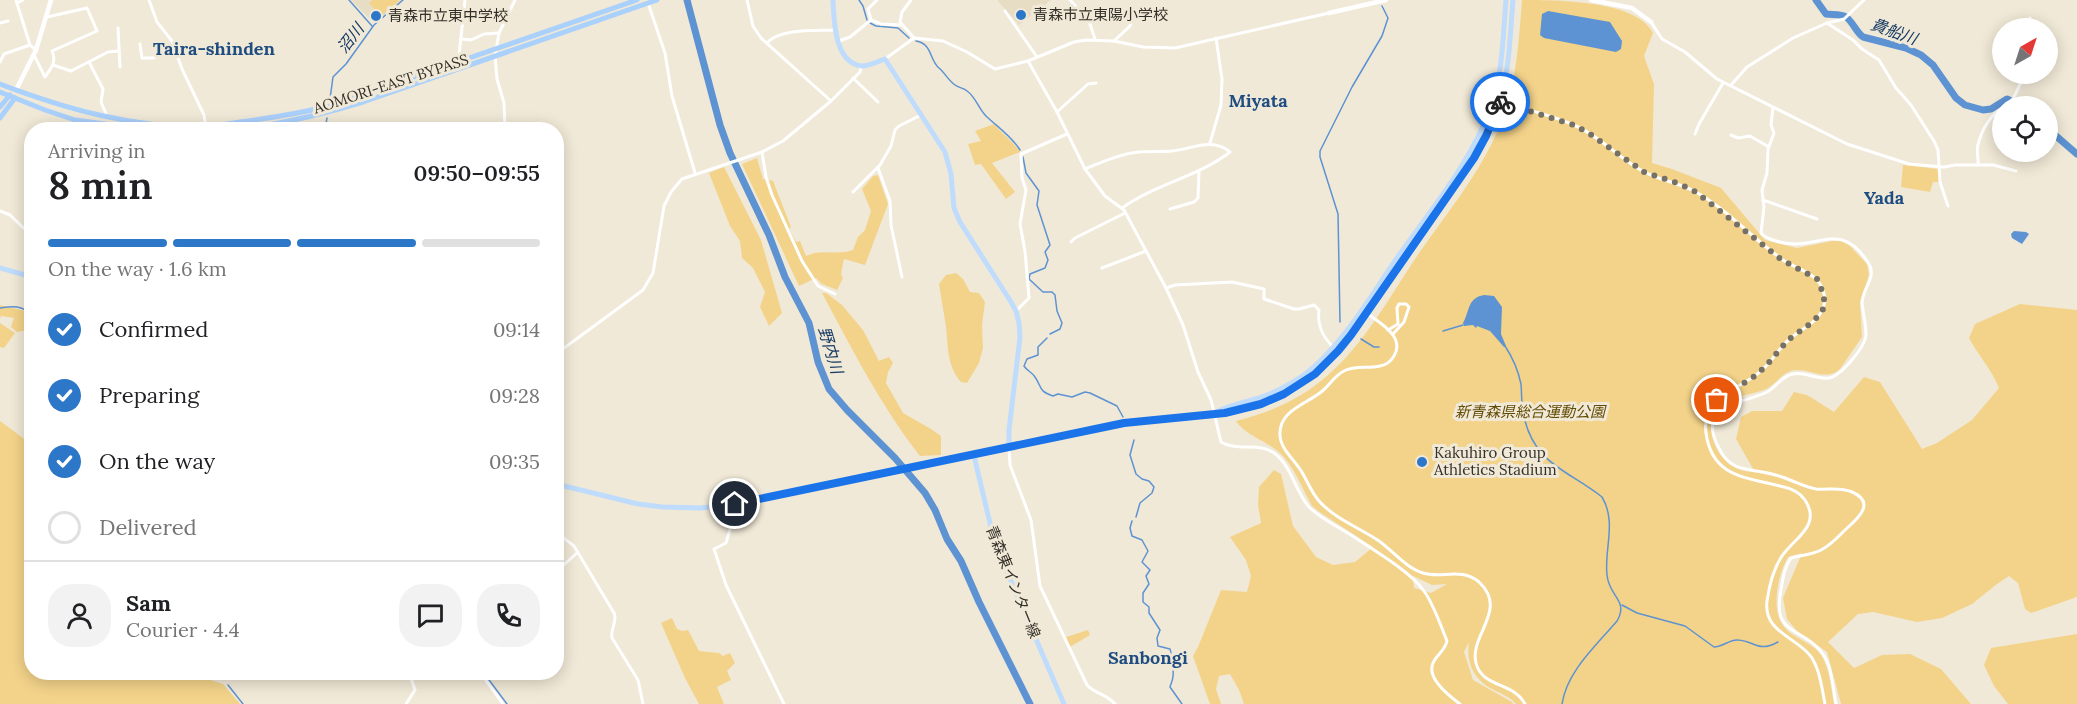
<!DOCTYPE html>
<meta charset="utf-8">
<style>
:root{--surface:#fff;--page:#f2f2f2;--text:#202124;--muted:#757577;--line:#e0e0e0;--accent:#2d77c8}
body{margin:0;font-family:Lora,"Noto Sans JP",serif;background:var(--page);color:var(--text);height:100vh;display:flex;flex-direction:column;font-size:22px;white-space:nowrap}
*{box-sizing:border-box;margin:0}
p{font-size:20px;color:var(--muted)}
.icon{flex:none;width:33px;height:33px;fill:none;stroke:currentColor;stroke-width:2;stroke-linecap:round;stroke-linejoin:round}
.map{position:relative;flex:1;overflow:hidden}
.sheet{position:absolute;left:24px;top:122px;width:540px;height:558px;display:flex;flex-direction:column;background:var(--surface);border-radius:24px;box-shadow:0 3px 15px #0003}
.sheet>*{flex:none}
.needle{width:39px;rotate:39deg}
.buttons{position:absolute;left:1992px;top:18px;display:grid;gap:12px}
.buttons a{display:grid;place-items:center;width:66px;height:66px;border-radius:50%;background:var(--surface);box-shadow:0 3px 15px #0003;font-size:30px}
.pin{position:absolute;display:grid;place-items:center;width:51px;height:51px;color:#fff;margin:-26px;border:3px solid #fff;border-radius:50%;box-shadow:0 2px 6px #0007}
.courier{position:absolute;display:grid;place-items:center;width:60px;height:60px;margin:-30px;border:4px solid #1a73e8;border-radius:50%;background:#fff;color:#222;box-shadow:0 2px 8px #0007}
.headline em{font-style:normal;font-weight:600}
.headline div{display:flex;flex-direction:column-reverse}
.headline{display:flex;align-items:center;justify-content:space-between;height:102px;padding:0 24px}
h1{font-size:39px;font-weight:600;line-height:45px}
.bar{display:grid;grid-template-columns:repeat(4,1fr);gap:9px 6px;align-content:center;height:72px;padding:0 24px}
.bar i{height:8px;border-radius:4px;background:var(--line)}
.bar .active{background:var(--accent)}
.bar p{grid-column:span 4}
.line{display:flex;align-items:center;gap:15px;padding:0 24px;border-top:2px solid var(--line)}
.line div{flex:1}
.round{display:grid;place-items:center;flex:none;width:63px;height:63px;border-radius:24px;background:var(--page)}
ol{padding:0 24px;list-style:none}
li{display:flex;align-items:center;gap:18px;height:66px}
li p{margin-inline-start:auto}
li .icon{padding:6px;border-radius:50%;background:var(--accent);color:#fff;stroke-width:4}
li:last-child{color:var(--muted)}
li i{width:33px;height:33px;border:3px solid var(--line);border-radius:50%}
.map>svg:first-child{display:block}
.built{fill:#e7dcc4}
.green{fill:#f3d38a;fill-rule:evenodd}
.water{fill:#5d93d2}
.lines{fill:none;stroke-linecap:round;stroke-linejoin:round}
.stream{stroke:#5d93d2;stroke-width:1.5}
.river{stroke:#5d93d2;stroke-width:7}
.minor{stroke:#fff;stroke-width:3}
.tertiary{stroke:#fff;stroke-width:4.5}
.primary{stroke:#bfdcfd;stroke-width:5}
.trunk{stroke:#aad0fc;stroke-width:5}
.done{stroke:#767166;stroke-width:6;stroke-dasharray:0 10.8}
.route{stroke:#1a73e8;stroke-width:8}
.poi-dot{fill:#2d77c8;stroke:#f1e9d7;stroke-width:2}
.labels{text-anchor:middle;stroke-width:6;stroke-linejoin:round;paint-order:stroke}
.poi-label{font-size:15px;fill:#333029;stroke:#f1e9d7;text-anchor:start}
.street-label{font-size:15px;fill:#333029;stroke:#f1e9d7}
.park-label{font-size:15px;font-style:italic;fill:#624b04;stroke:#f1e9d7}
.water-label{font-size:16px;font-style:italic;fill:#143a63;stroke:#f1e9d7}
.quarter-label{font-size:18px;font-weight:bold;fill:#1f4d81;stroke:#f1e9d7}
</style>
<div class="map">
<svg width="2077" height="704" viewBox="0 0 2077 704">
<rect width="100%" height="100%" fill="#f1e9d7"/>
<g class="built">
<polygon points="351,0 402,0 374,23"/>
<polygon points="997,0 1051,0 1019,25"/>
</g>
<g class="green">
<polygon points="373,0 398,0 399,1 381,16 369,3"/>
<path d="M1522,0C1555,0 1637,0 1653,33L1644,56L1654,84L1652,163L1672,169L1721,188L1765,240L1797,248L1832,241H1841L1850,246L1867,264L1869,275L1860,303L1862,337L1840,369C1826,381 1813,370 1797,370C1783,370 1777,384 1766,389C1754,394 1739,395 1727,402C1705,415 1709,441 1723,458C1731,468 1742,472 1755,472L1736,439L1741,417L1752,411H1782L1794,392L1807,395L1834,412L1864,377L1880,382L1922,449L1937,443L1972,420L1999,388C1992,370 1978,355 1969,338L1975,324L2020,304L2077,310V597L2031,613L2025,609L2018,583L2009,576L1997,584L1972,604L1942,618L1917,622L1873,612L1858,614L1828,642L1854,668L1882,655L1910,654L1941,669L1971,704H1841L1827,652L1797,631L1787,619L1783,598L1802,553L1788,557C1777,576 1769,615 1788,631C1798,640 1813,643 1821,655C1830,668 1831,689 1834,704H1516C1509,696 1501,694 1492,689C1473,679 1466,662 1469,642L1464,652L1473,680L1512,702L1513,704H1244L1239,690L1230,674L1219,676L1216,689L1221,704H1210L1193,656L1198,647L1221,590L1247,592L1251,576L1246,560L1230,537L1261,523L1258,505L1259,487L1274,470L1281,474L1293,526L1316,557L1333,565L1355,562L1373,547L1318,511L1312,506C1302,488 1294,466 1279,452C1266,441 1245,435 1236,421C1271,412 1301,399 1328,375C1364,344 1389,298 1415,259C1447,212 1487,166 1505,112C1517,76 1519,38 1522,0ZM1413,576L1432,585L1447,584L1431,593L1414,588Z"/>
<path d="M994,124C1002,134 1013,141 1020,152L992,163L1015,192L1006,199L981,164L975,165L968,144L981,141L975,131Z"/>
<path d="M757,158L763,179L773,181L791,227L789,229L796,242L800,241L806,256C821,248 835,256 853,250L858,237L865,230L871,211L862,189L873,176L878,175L888,204L865,265L844,259L841,274L843,278L837,290L822,284L816,278L799,286L742,164Z"/>
<polygon points="1903,165 1938,169 1939,182 1933,182 1930,192 1901,187"/>
<polygon points="724,167 761,240 782,313 769,326 760,307 765,292 753,268 742,258 740,241 730,226 709,173"/>
<path d="M956,273L963,279L970,292L979,293L985,302L982,325L983,348L979,363L967,383L961,382C947,366 948,347 946,327C944,313 941,298 939,284L946,275Z"/>
<path d="M822,293H826L842,305L863,330L879,361L889,357L893,363L888,372L886,383L903,413L931,429L941,436V455L920,456C881,406 852,349 822,293Z"/>
<polygon points="0,305 25,311 31,319 31,329 17,332 11,327 14,318 1,316 0,319"/>
<polygon points="0,323 15,333 4,348 0,347"/>
<polygon points="0,421 31,444 32,672 185,672 223,684 240,704 0,704"/>
<polygon points="672,618 677,629 682,631 688,630 699,651 719,653 723,656 730,653 735,663 727,671 731,680 717,687 724,704 699,704 685,678 661,623"/>
<polygon points="1088,630 1090,635 1070,647 1066,637"/>
<polygon points="2077,634 2077,704 2008,704 1994,686 1984,665 1991,648"/>
</g>
<g class="water">
<polygon points="1548,11 1610,22 1622,41 1621,49 1616,52 1544,38 1540,35 1542,14"/>
<polygon points="2014,231 2026,232 2029,234 2022,244 2012,238 2011,234"/>
<path d="M1484,295L1494,296L1502,307L1501,334L1506,346L1504,347L1490,331L1477,326L1476,328L1473,325L1464,326L1463,323C1470,311 1467,298 1484,295Z"/>
</g>
<g class="lines">
<g class="stream">
<polyline points="349,0 372,26"/>
<polyline points="859,0 863,6 867,20"/>
<polyline points="870,23 876,26 898,28 909,38"/>
<path d="M916,41C933,44 929,60 939,68C945,73 948,80 955,85C959,88 964,88 967,91C976,97 979,110 987,117C999,128 1012,137 1020,150"/>
<polyline points="330,99 333,77 346,64 374,25 403,0"/>
<polyline points="325,129 327,118"/>
<polyline points="1023,157 1026,173 1039,191 1037,205 1050,245 1045,252 1048,260 1045,268 1030,274 1029,279 1043,292 1052,292 1055,295 1057,311 1062,323 1060,329 1050,334"/>
<path d="M0,308C13,306 22,305 32,315"/>
<polyline points="1340,322 1338,214 1320,157 1320,151 1352,87 1382,36 1388,18 1382,6"/>
<polyline points="1443,331 1463,325"/>
<path d="M1047,338L1038,347V355L1027,359L1024,366C1027,371 1032,372 1035,377C1042,387 1038,391 1053,396L1058,394L1072,397L1085,392L1090,393L1117,406L1123,417"/>
<polyline points="1361,339 1374,347 1379,347"/>
<path d="M1505,346C1513,358 1518,370 1521,384C1522,395 1521,406 1524,417C1535,465 1568,470 1602,497C1617,522 1604,549 1607,575C1609,597 1629,600 1617,621C1596,646 1567,671 1562,704"/>
<polyline points="1134,440 1130,455 1136,474 1142,479 1149,481 1154,487 1152,493 1140,503 1136,517"/>
<path d="M1132,521L1130,528L1132,536L1142,540L1148,551L1142,562L1150,570L1146,576L1149,584L1143,593V602L1149,607V613L1160,630L1157,638L1158,646L1170,649C1171,651 1174,673 1173,676C1173,680 1171,683 1170,687L1182,704"/>
<path d="M1622,605L1637,613L1685,626L1714,647C1723,647 1730,639 1738,640C1755,641 1758,653 1778,642"/>
<polyline points="225,672 226,679"/>
<polyline points="483,672 507,704"/>
<polyline points="228,685 243,704"/>
</g>
<g class="river">
<polyline points="687,0 720,125 730,153 769,235 785,277 809,323 818,362 829,389 847,410 895,458 925,493 935,510 947,539 961,561 979,602 1030,704"/>
<path d="M1816,0L1826,14C1832,15 1841,14 1846,17C1853,22 1856,32 1863,37L1906,48L1921,55L1933,65L1956,98L1965,105L1983,110L1991,109L2007,99L2022,106"/>
<polyline points="2048,129 2077,154"/>
</g>
<g class="minor">
<polyline points="16,0 30,45 36,50"/>
<polyline points="149,0 157,22 172,41 182,69 204,115 206,127"/>
<polyline points="747,0 753,26 761,38 831,101"/>
<polyline points="877,0 868,9 871,20 881,24 901,25"/>
<polyline points="911,0 902,12 900,22 914,38 943,41 967,52 995,69 1028,61 1074,42 1086,40 1114,41 1143,47 1175,48 1329,13"/>
<polyline points="1070,0 1089,21 1095,39"/>
<polyline points="17,3 23,0"/>
<polyline points="648,3 665,53 672,96 695,173"/>
<polyline points="1005,11 1037,57"/>
<polyline points="1651,22 1662,39 1685,52 1717,79 1847,144 1909,164 1944,167 1955,165 1993,165 2016,171"/>
<polyline points="0,23 8,21"/>
<polyline points="1827,23 1853,40 1862,49 1879,60 1896,88 1911,105 1934,141 1938,150 1940,182 1948,206"/>
<polyline points="118,28 120,67"/>
<polyline points="2029,28 2030,18"/>
<polyline points="461,39 471,40 484,34 499,33"/>
<polyline points="839,41 850,37 871,20"/>
<polyline points="1114,41 1130,26 1134,12"/>
<path d="M767,43C779,28 817,31 835,30"/>
<polyline points="140,44 142,58 152,58 176,51"/>
<path d="M34,55L45,77C51,68 57,62 52,51L97,31L87,8L47,17"/>
<polyline points="885,59 914,38"/>
<polyline points="460,61 459,55 465,0"/>
<path d="M1028,61L1057,112L1085,169L1105,196L1124,210L1166,288L1183,325L1198,372L1211,400L1221,442C1237,452 1259,442 1274,453C1292,466 1295,491 1309,507C1321,519 1337,526 1351,535C1372,549 1410,571 1424,591C1434,605 1440,624 1447,641C1445,650 1438,654 1434,661C1424,677 1449,696 1460,704"/>
<polyline points="0,62 4,54 30,45"/>
<polyline points="89,62 103,89 101,102 107,116"/>
<polyline points="53,65 71,71 108,52 119,51"/>
<polyline points="853,78 878,102"/>
<polyline points="1731,85 1747,67 1793,38 1827,23 1844,19 1864,0"/>
<path d="M1493,100C1520,108 1550,114 1576,126C1599,136 1617,156 1639,169C1656,180 1678,182 1696,192C1728,210 1753,239 1783,260C1793,267 1807,270 1816,279C1823,286 1826,296 1824,305C1820,322 1802,328 1791,338C1779,347 1773,361 1762,370C1739,392 1701,393 1706,433C1712,477 1745,477 1780,486C1790,488 1799,491 1805,500C1822,526 1794,538 1782,556C1774,568 1769,587 1767,601C1763,633 1798,637 1812,658C1820,671 1822,689 1825,704"/>
<polyline points="2005,106 2013,99 2025,74"/>
<path d="M1773,107L1771,125L1774,133L1768,149L1767,173L1762,190L1764,207L1761,233C1765,238 1770,239 1776,241C1817,254 1839,216 1869,264C1877,277 1862,289 1862,303C1863,313 1866,324 1866,335C1865,347 1841,376 1829,378C1817,380 1804,371 1793,374C1781,376 1777,387 1767,392C1742,404 1695,405 1719,448C1722,455 1727,461 1734,465C1739,468 1745,469 1751,470C1761,472 1772,473 1782,477C1794,481 1804,487 1816,489C1829,490 1840,487 1852,492C1877,503 1857,519 1845,530C1838,537 1831,545 1821,550C1812,555 1801,555 1791,558C1784,567 1783,579 1781,590C1771,637 1803,626 1823,654C1832,667 1833,688 1836,704"/>
<polyline points="1057,112 1088,84 1096,83"/>
<polyline points="505,129 504,103 497,79 495,56 499,33 515,0"/>
<polyline points="1695,134 1699,124 1723,83"/>
<polyline points="1731,135 1738,138 1750,136 1769,147"/>
<polyline points="1210,143 1221,105 1222,79 1216,38"/>
<polyline points="762,152 766,177 772,195 802,261 818,286 835,294"/>
<path d="M1978,165C1979,159 1976,151 1978,145C1982,128 1989,117 2002,108"/>
<polyline points="878,168 890,201 891,225 902,277"/>
<path d="M1085,169C1102,162 1120,154 1139,152C1150,151 1161,152 1172,151C1192,149 1212,137 1230,152C1198,177 1155,184 1122,208"/>
<polyline points="853,192 880,165 891,146 895,130 899,126 921,115"/>
<polyline points="1763,200 1817,219"/>
<polyline points="1170,209 1194,202 1198,198 1199,171"/>
<polyline points="0,211 10,215 32,236"/>
<polyline points="1071,242 1075,238 1125,213"/>
<polyline points="1102,268 1146,251"/>
<path d="M1166,288L1175,285L1232,282L1264,289V299L1294,309H1299L1314,305L1319,310C1317,325 1322,336 1333,347"/>
<polyline points="1016,311 1029,298 1025,251 1020,224 1026,190 1022,178 1021,154 1067,134"/>
<path d="M1365,312C1378,322 1406,336 1394,356C1391,361 1386,365 1380,366C1368,369 1355,365 1344,371C1335,375 1329,386 1321,392C1305,405 1278,411 1280,436C1281,450 1296,461 1303,474C1308,483 1312,493 1319,501C1335,519 1360,528 1379,541C1393,551 1406,568 1423,573C1442,579 1461,567 1479,582C1509,610 1469,635 1476,663C1482,688 1514,682 1525,704"/>
<polyline points="1388,330 1398,324 1397,308 1399,304 1406,304 1409,307 1404,322 1393,334"/>
<polyline points="556,354 643,290 653,273 664,206 671,192 682,179 762,152 783,141 831,101 860,72 861,67"/>
<path d="M1009,448L1010,465L1031,520L1040,586L1087,685C1095,694 1105,693 1115,704"/>
<polyline points="735,504 736,509 726,543 714,549 726,585 784,704"/>
<path d="M556,532L574,546L614,613C618,621 610,628 612,638L638,680L643,704"/>
<polyline points="556,572 577,553"/>
<polyline points="480,672 503,704"/>
<polyline points="406,704 415,690 409,672"/>
</g>
<g class="tertiary">
<polyline points="1591,0 1632,8 1651,22"/>
<polyline points="1329,13 1386,0"/>
<polyline points="16,90 36,50 51,0"/>
</g>
<g class="primary">
<path d="M833,0C834,20 834,63 862,66C869,66 879,61 885,59L945,152L951,174L954,208L960,222L1011,302L1016,311L1019,323L1020,337L1009,430V448"/>
<polyline points="0,268 32,277"/>
<path d="M1216,412C1230,405 1245,402 1259,398C1275,393 1290,384 1304,375C1343,345 1369,298 1397,258C1431,209 1473,161 1492,103C1503,71 1503,34 1506,0"/>
<polyline points="974,456 995,544 1064,704"/>
<path d="M556,484L638,504L663,507L701,508L735,504L1124,424L1225,413L1261,404L1297,387L1315,374L1338,351L1474,158C1483,140 1493,122 1499,103C1510,70 1510,34 1513,0"/>
</g>
<g class="trunk">
<path d="M0,84C66,109 133,128 204,127C216,126 228,124 240,122C271,118 300,113 330,106L637,0"/>
<polyline points="0,92 45,110 75,120 142,129"/>
<polyline points="0,107 10,95"/>
<polyline points="0,118 15,98"/>
<path d="M244,129C285,123 324,114 363,102L657,0"/>
</g>
</g>
<g class="lines">
<polyline class="done" points="1500,102 1574,125 1590,134 1644,172 1680,184 1696,192 1782,260 1817,279 1824,295 1824,308 1814,321 1788,340 1766,366 1755,376 1717,400"/>
<polyline class="route" points="735,504 1124,423 1225,413 1261,404 1284,394 1315,374 1338,351 1351,335 1474,158 1486,136 1500,102"/>
</g>
<g class="poi-dot">
<circle cx="1021" cy="15" r="6"/>
<circle cx="376" cy="16" r="6"/>
<circle cx="1422" cy="462" r="6"/>
</g>
<g class="labels">
<g class="poi-label">
<text x="1033" y="20">青森市立東陽小学校</text>
<text x="388" y="21">青森市立東中学校</text>
<text x="1434" y="458">Kakuhiro Group<tspan x="1434" dy="17">Athletics Stadium</tspan></text>
</g>
<g class="street-label">
<text transform="translate(391 84) rotate(-18)" y="5">AOMORI-EAST BYPASS</text>
<text transform="translate(1013 582) rotate(68)" y="5">青森東インター線</text>
</g>
<g class="park-label">
<text x="1530" y="417">新青森県総合運動公園</text>
</g>
<g class="water-label">
<text transform="translate(1894 31) rotate(20)" y="6">貴船川</text>
<text transform="translate(350 38) rotate(-52)" y="6">沼川</text>
<text transform="translate(831 350) rotate(73)" y="6">野内川</text>
</g>
<g class="quarter-label">
<text x="214" y="55">Taira-shinden</text>
<text x="1258" y="107">Miyata</text>
<text x="1884" y="204">Yada</text>
<text x="1148" y="664">Sanbongi</text>
</g>
</g>
</svg>
<div class="buttons">
<a><svg class="needle" viewBox="-14 -14 28 28"><path d="M0-13l5 13h-10z" fill="#e53935"/><path d="M0 13l5-13h-10z" fill="#757577"/></svg></a>
<a><svg class="icon" aria-label="locate" viewBox="0 0 24 24"><circle cx="12" cy="12" r="6"/><path d="M12 2v4M12 18v4M2 12h4M18 12h4"/></svg></a>
</div>
<div class="pin" style="left:1717px;top:400px;background:#ea580c"><svg class="icon" aria-label="bag" viewBox="0 0 24 24"><path d="M5 8h14l-1 12H6zM9 8a3 3 0 0 1 6 0"/></svg></div>
<div class="pin" style="left:735px;top:504px;background:#1f2937"><svg class="icon" aria-label="home" viewBox="0 0 24 24"><path d="M3 11l9-7 9 7M6 9v11h12V9"/></svg></div>
<div class="courier" style="left:1500px;top:102px"><svg class="icon" aria-label="bike" viewBox="0 0 24 24"><circle cx="6" cy="16" r="4"/><circle cx="18" cy="16" r="4"/><path d="M6 16l4-8h5l3 8M10 8l3 8H6M13 5h3"/></svg></div>
<section class="sheet">
<div class="headline"><div><h1>8 min</h1><p>Arriving in</p></div><em>09:50–09:55</em></div>
<div class="bar"><i class="active"></i><i class="active"></i><i class="active"></i><i></i><p>On the way · 1.6 km</p></div>
<ol>
<li><svg class="icon" aria-label="check" viewBox="0 0 24 24"><path d="M5 12l5 5 9-10"/></svg>Confirmed<p>09:14</p></li>
<li><svg class="icon" aria-label="check" viewBox="0 0 24 24"><path d="M5 12l5 5 9-10"/></svg>Preparing<p>09:28</p></li>
<li><svg class="icon" aria-label="check" viewBox="0 0 24 24"><path d="M5 12l5 5 9-10"/></svg>On the way<p>09:35</p></li>
<li><i></i>Delivered</li>
</ol>
<div class="line" style="height:108px"><a class="round"><svg class="icon" aria-label="person" viewBox="0 0 24 24"><circle cx="12" cy="8" r="4"/><path d="M4 21q1-7 8-7t8 7"/></svg></a><div><b>Sam</b><p>Courier · 4.4</p></div><a class="round"><svg class="icon" aria-label="chat" viewBox="0 0 24 24"><path d="M4 5h16v11H9l-5 4z"/></svg></a><a class="round"><svg class="icon" aria-label="phone" viewBox="0 0 24 24"><path d="M5 4h4l2 5-3 2q2 4 5 5l2-3 5 2v4C11 20 4 13 5 4z"/></svg></a></div>
</section>
</div>
